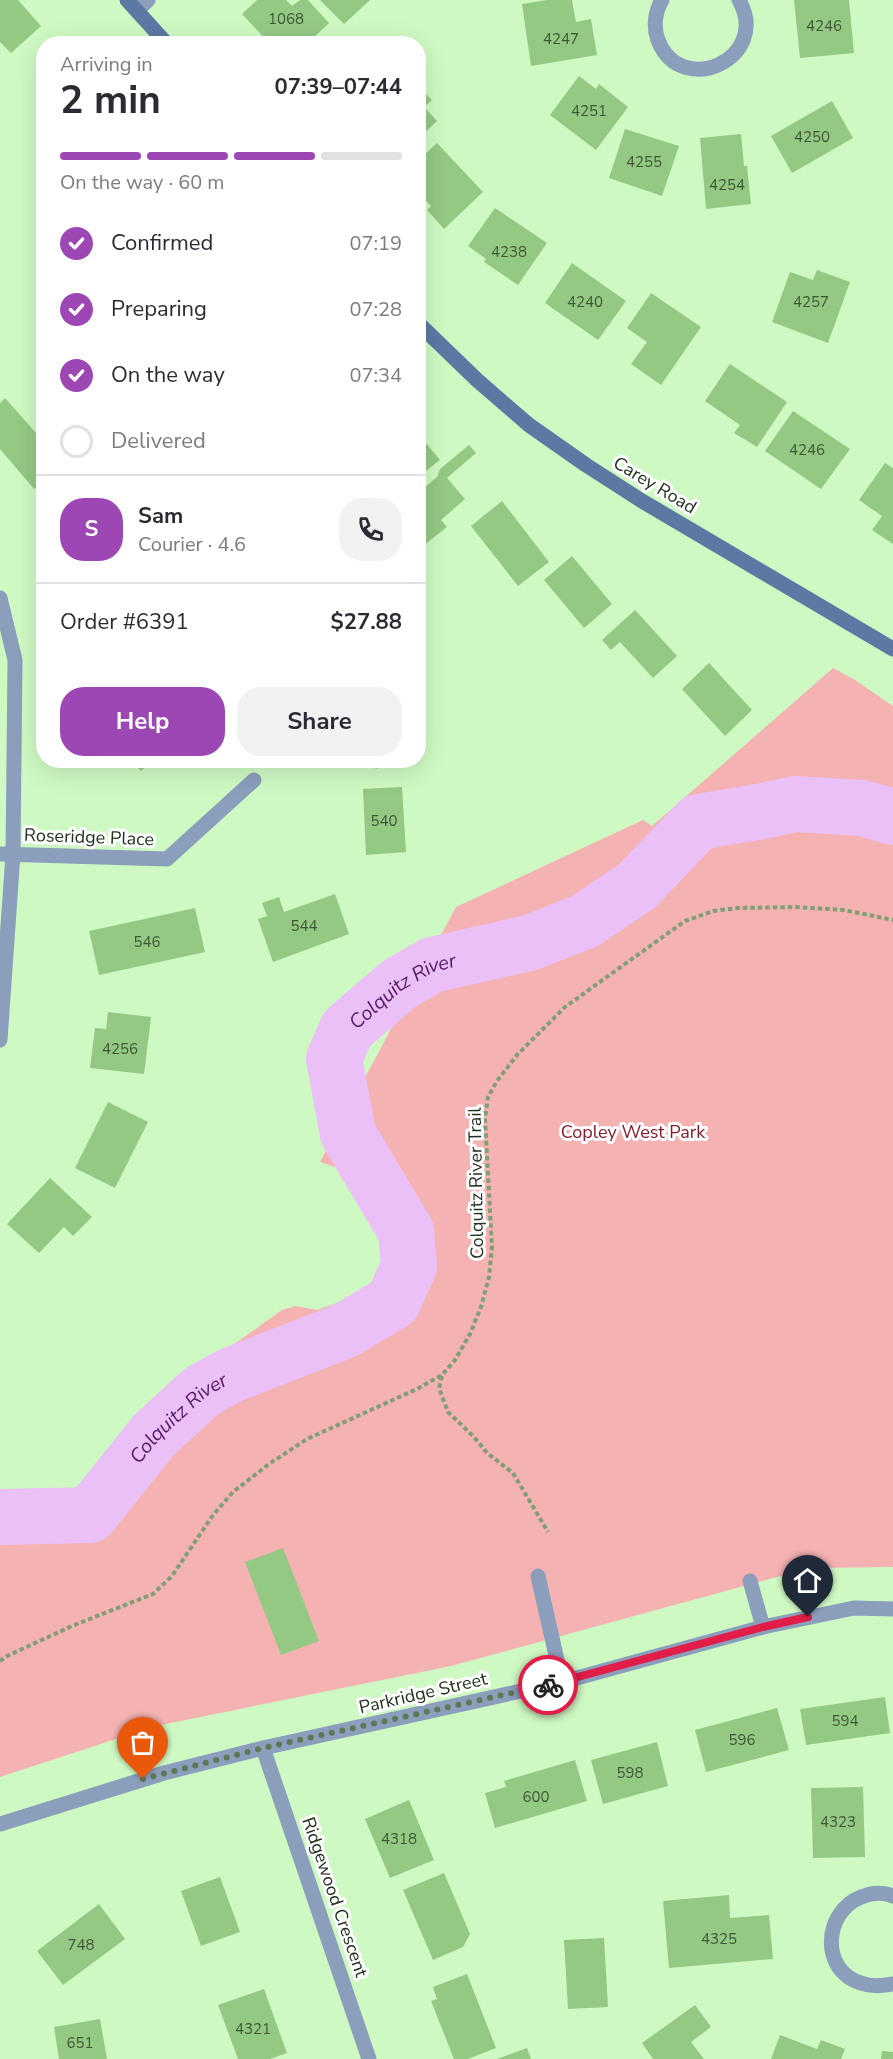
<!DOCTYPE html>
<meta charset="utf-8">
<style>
:root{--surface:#fff;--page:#f2f2f3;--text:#2b2b33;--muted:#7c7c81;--line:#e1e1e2;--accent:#9d47b4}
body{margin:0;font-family:"Nunito Sans",sans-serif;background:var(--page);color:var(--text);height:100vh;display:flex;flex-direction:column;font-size:22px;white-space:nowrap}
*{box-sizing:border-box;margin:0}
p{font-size:20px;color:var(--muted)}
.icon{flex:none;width:33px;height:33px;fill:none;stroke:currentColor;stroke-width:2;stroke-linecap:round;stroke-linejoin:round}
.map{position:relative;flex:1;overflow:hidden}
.panel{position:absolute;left:36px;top:36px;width:390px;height:732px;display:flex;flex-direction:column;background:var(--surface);border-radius:24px;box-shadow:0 6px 24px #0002}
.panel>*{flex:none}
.pin{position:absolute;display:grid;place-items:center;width:51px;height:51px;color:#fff;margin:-62px -26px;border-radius:50% 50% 50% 0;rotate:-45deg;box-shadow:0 0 6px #0007}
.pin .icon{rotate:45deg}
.courier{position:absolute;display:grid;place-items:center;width:60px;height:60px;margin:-30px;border:4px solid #e11d48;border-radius:50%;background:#fff;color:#222;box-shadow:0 2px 8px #0007}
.headline em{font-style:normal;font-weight:700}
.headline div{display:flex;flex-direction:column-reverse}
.headline{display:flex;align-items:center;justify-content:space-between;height:102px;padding:0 24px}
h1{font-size:39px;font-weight:700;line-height:45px}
.bar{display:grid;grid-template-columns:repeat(4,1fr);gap:9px 6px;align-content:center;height:72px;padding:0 24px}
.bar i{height:8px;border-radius:4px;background:var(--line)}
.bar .on{background:var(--accent)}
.bar p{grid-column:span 4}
.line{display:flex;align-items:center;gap:15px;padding:0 24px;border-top:2px solid var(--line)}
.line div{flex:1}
.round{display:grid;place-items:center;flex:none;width:63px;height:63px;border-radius:24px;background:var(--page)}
ol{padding:0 24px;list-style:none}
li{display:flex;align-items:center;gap:18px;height:66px}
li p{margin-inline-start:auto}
li .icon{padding:6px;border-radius:50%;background:var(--accent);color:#fff;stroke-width:4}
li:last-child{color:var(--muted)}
li i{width:33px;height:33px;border:3px solid var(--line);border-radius:50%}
.button{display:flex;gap:12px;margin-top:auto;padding:12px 24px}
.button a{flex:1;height:69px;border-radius:24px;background:var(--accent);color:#fff;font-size:24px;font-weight:700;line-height:69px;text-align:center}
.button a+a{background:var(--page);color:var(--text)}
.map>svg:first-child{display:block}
.green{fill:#f5b2b2}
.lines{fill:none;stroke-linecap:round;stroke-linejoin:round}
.river{stroke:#ebc0f7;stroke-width:56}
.building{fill:#94c984}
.path{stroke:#809e77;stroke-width:4;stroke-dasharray:4.5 3;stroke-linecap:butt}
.lane{stroke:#8b9ebc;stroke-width:15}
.street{stroke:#8b9ebc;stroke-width:15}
.secondary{stroke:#5c79a4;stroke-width:15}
.done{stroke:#5e7756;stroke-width:6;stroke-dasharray:0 10.8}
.route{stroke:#e11d48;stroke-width:8}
.labels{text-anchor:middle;stroke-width:6;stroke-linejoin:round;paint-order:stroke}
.number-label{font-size:15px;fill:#3e5736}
.street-label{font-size:18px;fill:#21311c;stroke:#fff}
.park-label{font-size:18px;fill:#861c2b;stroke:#fff}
.water-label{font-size:20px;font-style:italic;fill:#591969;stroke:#fff}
</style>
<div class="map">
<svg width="893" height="2059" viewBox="0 0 893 2059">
<rect width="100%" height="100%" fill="#cff9c3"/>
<polygon class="green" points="833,668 855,680 893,706 893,1567 810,1568 451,1666 156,1726 0,1777 0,1524 41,1525 67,1532 76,1530 89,1523 98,1514 121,1470 126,1450 149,1420 219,1355 282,1310 295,1306 317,1310 340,1302 375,1285 395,1264 397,1243 381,1211 372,1185 367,1178 320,1162 456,907 643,820 652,826"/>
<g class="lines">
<path class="river" id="s1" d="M0,1517L90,1515L154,1435L202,1391L231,1375L344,1331L393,1302L409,1266L406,1231L348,1134L334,1059L347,1029L399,984L432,965L529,943L585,921L637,886L698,822L763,811L795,804L862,808L893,817"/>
</g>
<g class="building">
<polygon points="0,0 18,0 41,26 11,53 0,42"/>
<polygon points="257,0 286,0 292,6 300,0 308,0 329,23 307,44 270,44 242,14"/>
<polygon points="320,0 370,0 344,24"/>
<polygon points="547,0 572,0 576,22 591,19 597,55 531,66 522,4"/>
<polygon points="794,0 849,0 854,53 800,58"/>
<polygon points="579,76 596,89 599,84 628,107 596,150 550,115"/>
<polygon points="418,86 432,100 424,107 437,121 418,139"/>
<polygon points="832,101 853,138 792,173 771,136"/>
<polygon points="625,129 679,146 662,196 609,178"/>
<polygon points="741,134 744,166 747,166 751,204 706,209 700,138"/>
<polygon points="437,143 483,192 444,229 427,210 431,206 418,193 418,161"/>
<polygon points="495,208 547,243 518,285 484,262 486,259 468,246"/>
<polygon points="572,263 626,301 598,340 545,303"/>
<polygon points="817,270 850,282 828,343 772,322 790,272 813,280"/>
<polygon points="651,293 701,327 661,385 631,364 647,342 627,328"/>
<polygon points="730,364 787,402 757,447 734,433 740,425 705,401"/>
<polygon points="5,398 44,442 44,481 34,489 0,449 0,403"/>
<polygon points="793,411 850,449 821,489 765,451"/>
<polygon points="421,437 440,460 418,477 418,439"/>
<polygon points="469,445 476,453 447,478 465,499 441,520 447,527 418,550 418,493 437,477 440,469"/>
<polygon points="885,463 893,468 893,544 872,530 882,516 859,500"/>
<polygon points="502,501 549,562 518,586 471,526"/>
<polygon points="572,556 612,604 584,628 544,580"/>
<polygon points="635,610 677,656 653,678 620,642 611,650 602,640"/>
<polygon points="709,663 752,710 725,736 682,689"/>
<polygon points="131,760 152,760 141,771"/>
<polygon points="370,760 390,760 376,769"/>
<polygon points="402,787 406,852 366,855 363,789"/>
<polygon points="335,894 349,934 273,962 258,919 267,916 262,903 279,897 284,912"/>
<polygon points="195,908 205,952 99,975 89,931"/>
<polygon points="108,1012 151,1017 144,1074 90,1068 95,1028 106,1029"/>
<polygon points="108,1102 148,1122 115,1188 75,1168"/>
<polygon points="50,1178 92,1217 73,1236 64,1227 39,1253 7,1224"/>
<polygon points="283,1548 319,1641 281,1655 245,1562"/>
<polygon points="885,1697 890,1733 806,1745 800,1709"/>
<polygon points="777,1708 789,1750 706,1772 695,1730"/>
<polygon points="657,1742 668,1786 603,1804 591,1760"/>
<polygon points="575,1760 587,1801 495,1828 485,1793 506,1787 504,1781"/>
<polygon points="863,1787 865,1857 813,1858 811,1788"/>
<polygon points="409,1800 434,1860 390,1878 365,1819"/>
<polygon points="444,1873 470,1934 463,1947 433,1960 403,1890"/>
<polygon points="220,1877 240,1932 201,1946 181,1891"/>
<polygon points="729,1895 730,1918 769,1915 773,1959 669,1968 663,1901"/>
<polygon points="99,1904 125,1939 63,1985 37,1951"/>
<polygon points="604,1938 608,2007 568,2009 564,1940"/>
<polygon points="467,1974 496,2048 468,2059 454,2059 431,2001 437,1999 433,1987"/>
<polygon points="264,1989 287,2053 270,2059 238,2059 218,2005"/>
<polygon points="695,2005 711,2027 691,2042 704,2059 653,2059 642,2043"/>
<polygon points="100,2019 107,2059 59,2059 54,2027"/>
<polygon points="780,2035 817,2049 821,2040 845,2049 841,2059 771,2059"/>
<polygon points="527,2048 531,2059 497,2059"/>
<polygon points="882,2051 893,2052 893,2059 881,2059"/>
</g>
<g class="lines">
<g class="path">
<polyline points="442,1376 439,1388 448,1412 474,1437 487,1453 513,1473 548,1532"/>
<polyline points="0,1661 7,1656 72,1626 153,1594 172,1576 213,1515 233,1492 269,1464 307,1439 417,1389 442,1375 455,1360 470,1334 481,1307 489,1277 492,1247 485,1119 488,1097 497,1081 517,1055 565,1007 685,921 713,911 738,908 796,907 844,910 893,920"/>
</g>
<g class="lane">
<polyline points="538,1576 562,1682"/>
<polyline points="750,1581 763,1627"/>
</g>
<g class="street">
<path d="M662,0C655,12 653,27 658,40C681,100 772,58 739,0"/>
<polyline points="137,11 148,0"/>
<polyline points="0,598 15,660 13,854 0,1040"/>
<polyline points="0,854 167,859 254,780"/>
<polyline points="263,1748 369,2059"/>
<polyline points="0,1824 164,1773 263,1748 562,1682 763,1627 854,1608 893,1609"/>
<path d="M893,1896C883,1892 871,1893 861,1897C823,1912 820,1971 861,1983C872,1987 881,1986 893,1984"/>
</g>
<g class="secondary">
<polyline points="127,0 167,44"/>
<polyline points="418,323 477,380 529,425 586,465 642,501 893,649"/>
</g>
</g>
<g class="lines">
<polyline class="done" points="143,1779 263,1748 548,1685"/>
<polyline class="route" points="548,1685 763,1627 808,1617"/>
</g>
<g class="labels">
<g class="number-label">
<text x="286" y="24">1068</text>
<text x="824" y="31">4246</text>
<text x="561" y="44">4247</text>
<text x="589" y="116">4251</text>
<text x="812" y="142">4250</text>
<text x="644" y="167">4255</text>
<text x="727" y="190">4254</text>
<text x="509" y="257">4238</text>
<text x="585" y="307">4240</text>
<text x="811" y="307">4257</text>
<text x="807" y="455">4246</text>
<text x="384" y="826">540</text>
<text x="304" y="931">544</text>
<text x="147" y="947">546</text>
<text x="120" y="1054">4256</text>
<text x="845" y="1726">594</text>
<text x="742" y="1745">596</text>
<text x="630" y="1778">598</text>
<text x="536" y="1802">600</text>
<text x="838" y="1827">4323</text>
<text x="399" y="1844">4318</text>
<text x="719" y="1944">4325</text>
<text x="81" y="1950">748</text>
<text x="253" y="2034">4321</text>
<text x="80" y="2048">651</text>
</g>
<g class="street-label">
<text transform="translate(655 485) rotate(31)" y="6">Carey Road</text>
<text transform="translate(89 837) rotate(2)" y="6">Roseridge Place</text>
<text transform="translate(476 1183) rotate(-91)" y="6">Colquitz River Trail</text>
<text transform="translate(423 1693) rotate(-13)" y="6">Parkridge Street</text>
<text transform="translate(335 1897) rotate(71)" y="6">Ridgewood Crescent</text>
</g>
<g class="park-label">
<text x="633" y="1138">Copley West Park</text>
</g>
<g class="water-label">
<text dy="7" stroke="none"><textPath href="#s1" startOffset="834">Colquitz River</textPath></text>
<text dy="7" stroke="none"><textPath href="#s1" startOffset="222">Colquitz River</textPath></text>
</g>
</g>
</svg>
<div class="pin" style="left:143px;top:1779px;background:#ea580c"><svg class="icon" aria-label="bag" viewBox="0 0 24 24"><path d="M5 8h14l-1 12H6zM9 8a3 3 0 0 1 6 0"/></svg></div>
<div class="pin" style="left:808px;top:1617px;background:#1f2937"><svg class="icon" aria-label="home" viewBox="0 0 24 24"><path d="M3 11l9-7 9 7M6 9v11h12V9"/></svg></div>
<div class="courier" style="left:548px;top:1685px"><svg class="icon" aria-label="bike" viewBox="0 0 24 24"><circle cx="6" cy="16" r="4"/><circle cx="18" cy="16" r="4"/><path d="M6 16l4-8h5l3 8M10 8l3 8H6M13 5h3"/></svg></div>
<section class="panel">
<div class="headline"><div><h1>2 min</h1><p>Arriving in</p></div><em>07:39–07:44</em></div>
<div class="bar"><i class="on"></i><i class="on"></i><i class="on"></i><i></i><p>On the way · 60 m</p></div>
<ol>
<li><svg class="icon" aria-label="check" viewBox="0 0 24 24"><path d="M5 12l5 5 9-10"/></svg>Confirmed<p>07:19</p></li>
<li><svg class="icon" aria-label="check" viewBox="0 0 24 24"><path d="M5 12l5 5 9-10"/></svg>Preparing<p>07:28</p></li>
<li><svg class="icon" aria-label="check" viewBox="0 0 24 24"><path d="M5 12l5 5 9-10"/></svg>On the way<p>07:34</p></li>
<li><i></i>Delivered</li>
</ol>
<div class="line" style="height:108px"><b class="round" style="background:var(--accent);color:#fff">S</b><div><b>Sam</b><p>Courier · 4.6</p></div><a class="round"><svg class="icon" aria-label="phone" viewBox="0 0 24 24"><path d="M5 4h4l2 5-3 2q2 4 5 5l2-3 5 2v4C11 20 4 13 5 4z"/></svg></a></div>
<div class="line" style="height:78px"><div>Order #6391</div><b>$27.88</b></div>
<div class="button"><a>Help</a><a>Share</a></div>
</section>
</div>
